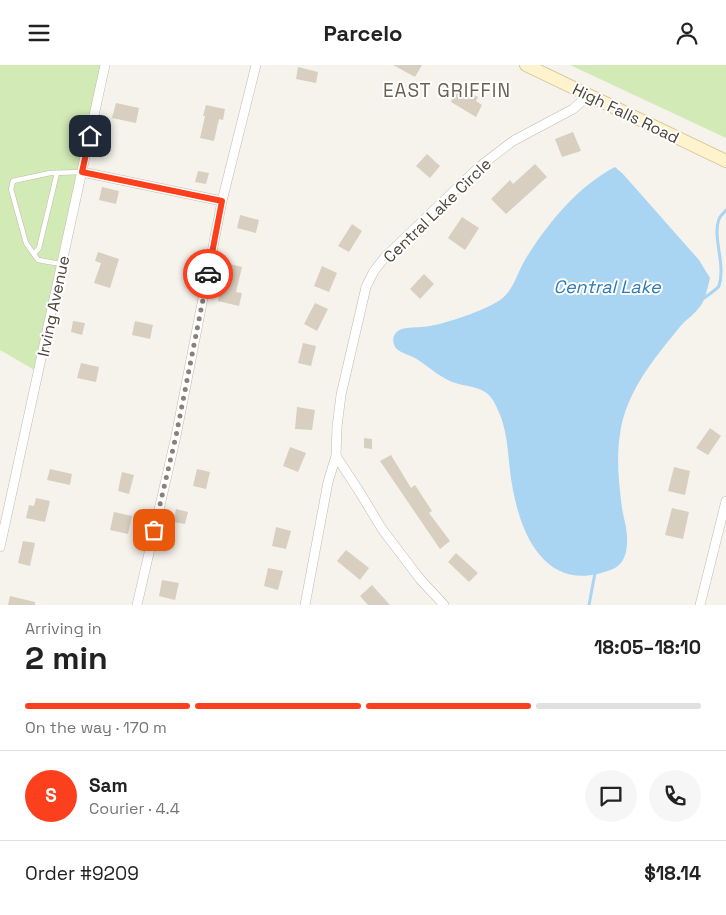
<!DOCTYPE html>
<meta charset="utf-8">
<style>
:root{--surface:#fff;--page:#f6f6f6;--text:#222;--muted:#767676;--line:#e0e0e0;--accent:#fc3f1d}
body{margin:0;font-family:"Space Grotesk",sans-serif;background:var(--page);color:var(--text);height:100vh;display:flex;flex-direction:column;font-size:19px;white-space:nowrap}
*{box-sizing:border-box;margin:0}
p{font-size:16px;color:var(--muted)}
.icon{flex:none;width:28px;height:28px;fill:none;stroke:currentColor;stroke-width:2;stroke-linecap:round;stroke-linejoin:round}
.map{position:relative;height:540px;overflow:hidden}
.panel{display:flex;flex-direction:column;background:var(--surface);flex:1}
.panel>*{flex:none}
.pin{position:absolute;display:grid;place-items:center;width:42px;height:42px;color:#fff;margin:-21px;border-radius:10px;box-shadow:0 2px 8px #0006}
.courier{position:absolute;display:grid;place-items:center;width:50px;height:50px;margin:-25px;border:4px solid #fc3f1d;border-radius:50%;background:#fff;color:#222;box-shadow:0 1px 6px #0007}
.head em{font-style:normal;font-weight:600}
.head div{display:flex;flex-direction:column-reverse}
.head{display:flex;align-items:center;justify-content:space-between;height:85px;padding:0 25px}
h1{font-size:32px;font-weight:600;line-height:38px}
.bar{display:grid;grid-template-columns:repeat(4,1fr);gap:8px 5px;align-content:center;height:60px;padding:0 25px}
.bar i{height:6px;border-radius:4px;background:var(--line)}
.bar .on{background:var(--accent)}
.bar p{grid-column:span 4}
.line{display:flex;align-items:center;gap:12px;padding:0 25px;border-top:1px solid var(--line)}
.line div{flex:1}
.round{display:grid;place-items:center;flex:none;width:52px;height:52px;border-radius:26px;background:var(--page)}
header{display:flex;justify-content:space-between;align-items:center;height:65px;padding:0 25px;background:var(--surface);font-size:22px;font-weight:600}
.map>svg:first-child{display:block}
.green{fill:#d2eab5}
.water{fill:#a9d4f2}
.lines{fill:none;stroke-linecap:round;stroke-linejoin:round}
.stream{stroke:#a9d4f2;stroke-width:3}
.building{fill:#d8cfc1}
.lane-casing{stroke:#c2bbae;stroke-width:5.5}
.street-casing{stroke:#c2bbae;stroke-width:10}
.secondary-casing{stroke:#d6c79b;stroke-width:14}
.lane{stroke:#fff;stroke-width:4.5}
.street{stroke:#fff;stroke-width:9}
.secondary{stroke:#fff3cd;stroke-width:12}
.done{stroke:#878178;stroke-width:5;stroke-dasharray:0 9}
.route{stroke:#fc3f1d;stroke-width:6}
.labels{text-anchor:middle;stroke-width:4;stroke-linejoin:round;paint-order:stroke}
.street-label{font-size:16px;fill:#4b4439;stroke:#fff}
.water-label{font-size:18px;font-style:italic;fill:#2e7ab2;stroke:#fff}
.quarter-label{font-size:19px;letter-spacing:1px;fill:#6e6250;stroke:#fff}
</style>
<header><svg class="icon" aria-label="menu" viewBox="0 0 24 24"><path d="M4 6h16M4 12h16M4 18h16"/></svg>Parcelo<svg class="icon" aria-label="person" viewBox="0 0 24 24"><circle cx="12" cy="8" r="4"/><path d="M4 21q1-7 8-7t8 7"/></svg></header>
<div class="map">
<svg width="726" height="540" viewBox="0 0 726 540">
<rect width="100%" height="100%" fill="#f6f3ec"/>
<g class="green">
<polygon points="0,0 105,0 38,307 0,285"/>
<polygon points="570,0 726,0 726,73"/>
</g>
<path class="water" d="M615,102L623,109L699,195L710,213C708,221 706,230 703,237C698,247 686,254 679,263C653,295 626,327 620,369C616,394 619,419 622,443C624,455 628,466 627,478C627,487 624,498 615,503C552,531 523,479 513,425C507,397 510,369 497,343C494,336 491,331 485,327C476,321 463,321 452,317C438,311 428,301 415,293C410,290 401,288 397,284C394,282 392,274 394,271C398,261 412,263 421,262C438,262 486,245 500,235C514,225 517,208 526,193C549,157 577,122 615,102Z"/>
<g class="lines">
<g class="stream">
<path d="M704,233C708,230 716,225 719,221C726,199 712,172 719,154C720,151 724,148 726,145"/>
<polyline points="589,540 595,508"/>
</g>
</g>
<g class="building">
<polygon points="393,0 422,0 415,12"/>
<polygon points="298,2 318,7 316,18 296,14"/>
<polygon points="459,22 478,32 476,36 482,40 476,52 451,37"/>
<polygon points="116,38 139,43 136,58 112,53"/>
<polygon points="206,40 225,44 223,55 219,54 214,76 200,73 205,51 203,51"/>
<polygon points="573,67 581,86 562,92 555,74"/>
<polygon points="427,89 440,101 430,113 416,101"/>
<polygon points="535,99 547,112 506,149 491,134 510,115 513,119"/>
<polygon points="198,106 209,108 206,119 195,117"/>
<polygon points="102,122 119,126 116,139 99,135"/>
<polygon points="240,150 259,155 256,168 237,163"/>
<polygon points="462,152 479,163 465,185 448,173"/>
<polygon points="352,159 362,166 349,187 338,181"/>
<polygon points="98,187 119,194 110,223 94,218 101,198 95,196"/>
<polygon points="226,198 242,202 236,227 242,228 239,241 218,236"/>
<polygon points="322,201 337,208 329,227 314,221"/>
<polygon points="424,209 434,219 420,234 410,224"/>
<polygon points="315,238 328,244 317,266 304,259"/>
<polygon points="73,256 85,258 82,270 71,267"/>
<polygon points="135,256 153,260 150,274 132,270"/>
<polygon points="303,278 316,281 311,301 298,298"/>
<polygon points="81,298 99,302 96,317 77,313"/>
<polygon points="297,342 315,345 312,365 295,364"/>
<polygon points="710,363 721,371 708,390 696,383"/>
<polygon points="364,373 372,374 372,384 364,383"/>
<polygon points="290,382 306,388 298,407 283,401"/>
<polygon points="391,390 411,423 415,420 432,446 429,448 450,476 440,484 380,396"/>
<polygon points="674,402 690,406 685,430 668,426"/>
<polygon points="50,404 72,409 70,420 47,415"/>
<polygon points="197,404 210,407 206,424 193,421"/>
<polygon points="122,407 134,410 129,429 118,426"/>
<polygon points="36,433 50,436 45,457 26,453 29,440 34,441"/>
<polygon points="672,443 689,447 683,474 665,470"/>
<polygon points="176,444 188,447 185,459 173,457"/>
<polygon points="114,447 132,451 128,469 110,465"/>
<polygon points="276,462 291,466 286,484 272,481"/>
<polygon points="23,476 35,478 30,501 18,498"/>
<polygon points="346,485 369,503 360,515 337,496"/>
<polygon points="456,488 478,508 469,517 448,497"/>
<polygon points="268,503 283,506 278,525 264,521"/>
<polygon points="162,515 179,518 175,535 159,531"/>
<polygon points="372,520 390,540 368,540 360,531"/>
<polygon points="10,531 35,537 35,540 8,540"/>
</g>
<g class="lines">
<defs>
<g id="lane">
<polyline points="34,189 39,183 57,108"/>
<polyline points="61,199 38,195 26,178 11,124 13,116 50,108 82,107"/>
</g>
<g id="street">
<polyline points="82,107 222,136"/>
<polyline points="0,482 105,0"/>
<polyline points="137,540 176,371 222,136 256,0"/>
<polyline points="305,540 328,417 336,391"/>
<polyline points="444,540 420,514 382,464 359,426 336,391 337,362 341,330 366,222 374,206 385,192 479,102 513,76 573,44 589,30"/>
<polyline points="700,540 726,436"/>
</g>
<polyline id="secondary" points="526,0 726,96"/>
</defs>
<use href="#lane" class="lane-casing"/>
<use href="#street" class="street-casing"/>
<use href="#secondary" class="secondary-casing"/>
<use href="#lane" class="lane"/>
<use href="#street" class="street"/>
<use href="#secondary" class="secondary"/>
</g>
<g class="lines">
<polyline class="done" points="154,465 176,371 208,209"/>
<polyline class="route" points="90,71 82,107 222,136 208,209"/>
</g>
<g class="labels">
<g class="street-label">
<text transform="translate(626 48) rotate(26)" y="6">High Falls Road</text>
<text transform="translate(437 145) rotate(-44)" y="6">Central Lake Circle</text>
<text transform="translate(53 241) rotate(-78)" y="6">Irving Avenue</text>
</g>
<g class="water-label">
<text x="607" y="228">Central Lake</text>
</g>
<g class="quarter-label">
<text x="447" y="32">EAST GRIFFIN</text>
</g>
</g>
</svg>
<div class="pin" style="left:154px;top:465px;background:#ea580c"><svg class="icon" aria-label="bag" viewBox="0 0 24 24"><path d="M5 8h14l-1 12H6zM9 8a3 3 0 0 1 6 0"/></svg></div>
<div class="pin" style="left:90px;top:71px;background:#1f2937"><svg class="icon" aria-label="home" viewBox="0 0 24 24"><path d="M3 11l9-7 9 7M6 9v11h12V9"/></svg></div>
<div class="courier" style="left:208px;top:209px"><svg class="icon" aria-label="car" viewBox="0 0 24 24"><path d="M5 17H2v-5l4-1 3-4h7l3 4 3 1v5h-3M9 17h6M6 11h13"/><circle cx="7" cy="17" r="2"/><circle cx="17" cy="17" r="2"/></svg></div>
</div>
<section class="panel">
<div class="head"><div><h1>2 min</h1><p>Arriving in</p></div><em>18:05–18:10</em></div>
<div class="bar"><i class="on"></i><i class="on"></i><i class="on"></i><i></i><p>On the way · 170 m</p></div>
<div class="line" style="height:90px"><b class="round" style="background:var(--accent);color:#fff">S</b><div><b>Sam</b><p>Courier · 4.4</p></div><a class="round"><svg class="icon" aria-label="chat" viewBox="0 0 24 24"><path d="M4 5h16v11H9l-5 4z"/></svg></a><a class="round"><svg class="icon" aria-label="phone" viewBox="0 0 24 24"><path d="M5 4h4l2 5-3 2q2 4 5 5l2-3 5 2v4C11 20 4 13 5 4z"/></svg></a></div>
<div class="line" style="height:65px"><div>Order #9209</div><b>$18.14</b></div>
</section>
